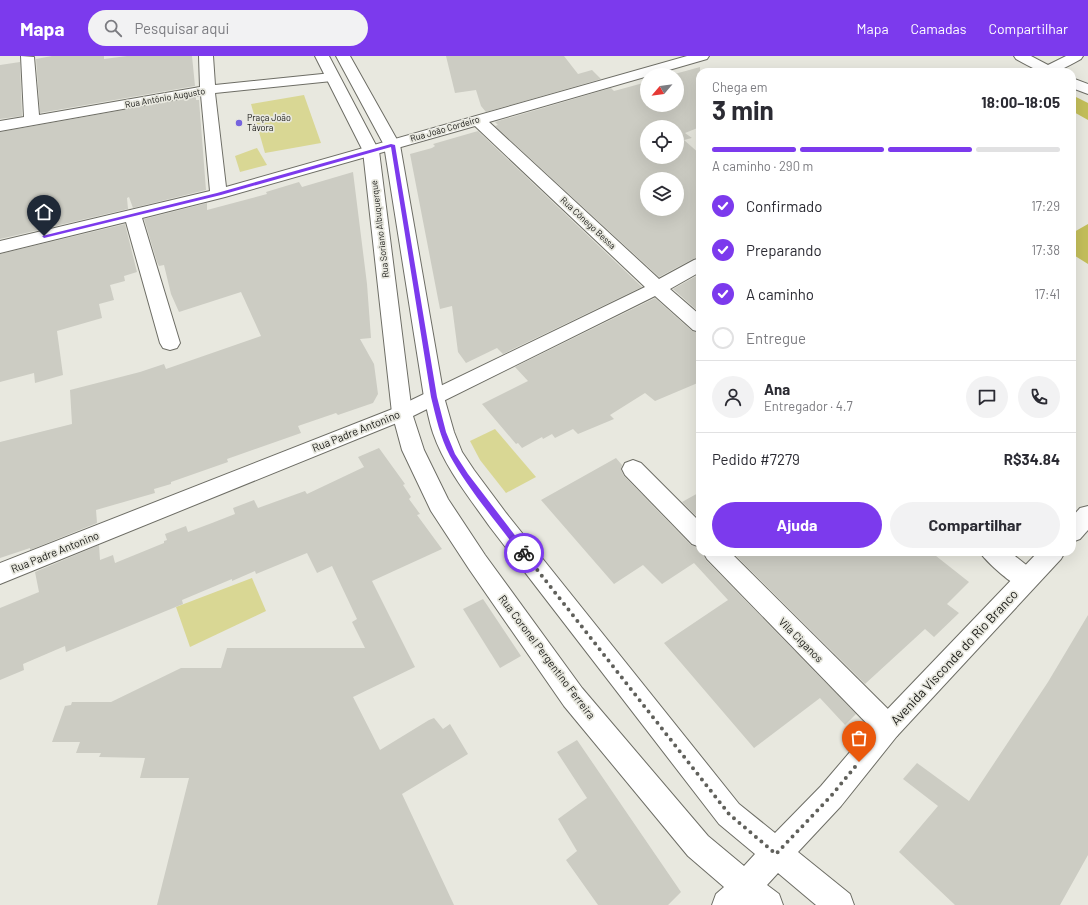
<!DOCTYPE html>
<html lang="pt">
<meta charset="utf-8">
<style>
:root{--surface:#fff;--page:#f2f2f3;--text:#2b2b33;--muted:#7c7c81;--line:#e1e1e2;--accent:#7c3aed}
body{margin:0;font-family:Barlow,sans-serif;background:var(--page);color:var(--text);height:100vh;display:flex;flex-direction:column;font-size:15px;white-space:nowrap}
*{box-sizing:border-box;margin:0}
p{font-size:13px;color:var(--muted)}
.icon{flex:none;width:22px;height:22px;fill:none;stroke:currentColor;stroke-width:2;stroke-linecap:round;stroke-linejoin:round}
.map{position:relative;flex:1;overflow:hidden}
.drawer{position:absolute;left:696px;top:12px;width:380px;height:488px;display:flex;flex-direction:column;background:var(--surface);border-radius:12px;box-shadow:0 4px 16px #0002}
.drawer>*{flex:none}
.needle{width:26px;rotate:241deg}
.controls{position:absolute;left:640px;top:12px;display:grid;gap:8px}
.controls a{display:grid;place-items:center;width:44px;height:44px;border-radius:50%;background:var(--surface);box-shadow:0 4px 16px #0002;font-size:20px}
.pin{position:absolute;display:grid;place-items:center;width:34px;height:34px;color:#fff;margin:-41px -17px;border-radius:50% 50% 50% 0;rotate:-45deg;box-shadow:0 0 4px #0007}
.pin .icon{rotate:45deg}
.courier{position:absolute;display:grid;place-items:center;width:40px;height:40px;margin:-20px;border:3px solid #7c3aed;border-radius:50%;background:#fff;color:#222;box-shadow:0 1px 5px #0007}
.summary em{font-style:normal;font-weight:700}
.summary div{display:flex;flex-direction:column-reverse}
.summary{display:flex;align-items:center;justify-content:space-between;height:68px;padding:0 16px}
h1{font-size:26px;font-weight:700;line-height:30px}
.bar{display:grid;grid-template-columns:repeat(4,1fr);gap:6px 4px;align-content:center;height:48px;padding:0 16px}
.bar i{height:5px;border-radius:3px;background:var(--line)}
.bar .current{background:var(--accent)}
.bar p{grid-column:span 4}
.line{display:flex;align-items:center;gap:10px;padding:0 16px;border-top:1px solid var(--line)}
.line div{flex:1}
.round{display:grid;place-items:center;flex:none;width:42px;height:42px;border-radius:21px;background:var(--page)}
ol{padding:0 16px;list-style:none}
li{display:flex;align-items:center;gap:12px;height:44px}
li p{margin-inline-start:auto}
li .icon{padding:4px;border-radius:50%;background:var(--accent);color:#fff;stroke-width:4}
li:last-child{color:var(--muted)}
li i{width:22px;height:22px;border:2px solid var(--line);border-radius:50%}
.primary-button{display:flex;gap:8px;margin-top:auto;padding:8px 16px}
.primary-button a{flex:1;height:46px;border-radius:24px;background:var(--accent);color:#fff;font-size:16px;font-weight:700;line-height:46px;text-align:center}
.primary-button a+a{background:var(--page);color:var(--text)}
header{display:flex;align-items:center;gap:24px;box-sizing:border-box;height:56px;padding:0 20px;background:var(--accent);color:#fff}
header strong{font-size:19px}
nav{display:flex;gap:22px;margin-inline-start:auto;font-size:14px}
.search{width:280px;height:36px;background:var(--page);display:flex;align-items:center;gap:10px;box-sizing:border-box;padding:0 14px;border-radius:22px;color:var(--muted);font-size:15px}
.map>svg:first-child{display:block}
.green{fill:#d9d794}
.forest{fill:#c4bf5b}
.building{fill:#ccccc3;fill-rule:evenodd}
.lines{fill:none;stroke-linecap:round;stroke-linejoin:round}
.minor-casing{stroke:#6d6d65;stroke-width:2}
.major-casing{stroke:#6d6d65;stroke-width:2}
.minor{fill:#fff;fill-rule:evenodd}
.major{fill:#fff;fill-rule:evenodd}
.route{fill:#7c3aed}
.done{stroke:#60605b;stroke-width:4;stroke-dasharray:0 7.2}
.poi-dot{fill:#7664de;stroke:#e8e8df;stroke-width:1.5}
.labels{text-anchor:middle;stroke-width:3.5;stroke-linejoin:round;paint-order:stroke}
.far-street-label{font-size:9px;fill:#171714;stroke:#e8e8df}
.far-poi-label{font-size:9px;fill:#171714;stroke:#e8e8df;text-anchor:start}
.street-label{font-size:11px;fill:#171714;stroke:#e8e8df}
.near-street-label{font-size:13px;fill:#171714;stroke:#e8e8df}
</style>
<header>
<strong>Mapa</strong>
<div class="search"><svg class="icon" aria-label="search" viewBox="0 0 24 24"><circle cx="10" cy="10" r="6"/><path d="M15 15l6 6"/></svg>Pesquisar aqui</div>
<nav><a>Mapa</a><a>Camadas</a><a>Compartilhar</a></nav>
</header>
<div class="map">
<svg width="1088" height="849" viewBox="0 0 1088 849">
<rect width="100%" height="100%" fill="#e8e8df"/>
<g class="green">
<polygon points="304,39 321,87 265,97 251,48"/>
<polygon points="257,92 267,109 240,116 235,100"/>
<polygon points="495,373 536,421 506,437 480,404 470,385"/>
<polygon points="252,522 266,555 190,591 176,551"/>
</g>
<g class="forest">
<polygon points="1072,39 1088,47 1088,64 1072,55"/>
<polygon points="1088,168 1088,208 1072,198 1073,194 1072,193 1072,175 1074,176"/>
</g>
<g class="building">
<polygon points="52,0 104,0 104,3 127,0 192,0 195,30 40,57 36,3"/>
<polygon points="446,0 564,0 578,18 592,14 601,23 486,56 481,50 476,34 455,37"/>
<polygon points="20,6 22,60 0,63 0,9"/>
<path d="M700,11V71L685,77L692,82L684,84L700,98V201L693,203L659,221L495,70L498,69L495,66L611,32L614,35L647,26V49H677V19H671ZM647,71H677V101H647ZM647,123H677V153H647Z"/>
<polygon points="196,41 196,44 199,44 206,134 133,152 129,141 127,142 128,153 0,183 0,76"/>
<polygon points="478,75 642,231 503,298 497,292 466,307 458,296 452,250 440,253 410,98 432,92 435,90 433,88"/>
<polygon points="353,116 367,228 371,282 360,283 374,308 378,338 373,347 338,359 336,357 298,370 301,377 227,403 228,406 171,426 171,428 154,433 155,437 96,454 97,467 30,494 30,492 0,502 0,386 72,368 70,334 140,316 164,308 166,313 261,280 241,236 179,256 171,238 164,209 159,210 157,206 144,163 207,147 207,154 267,138 266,136 299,126 302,131"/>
<polygon points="125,168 137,216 124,220 125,225 110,229 114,244 99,248 102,262 57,275 63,319 35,327 34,317 0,326 0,198"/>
<polygon points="700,218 700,257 673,233"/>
<polygon points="655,242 692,275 700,277 700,326 655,345 645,337 610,359 614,363 578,378 573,373 555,382 552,378 543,383 542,381 522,392 518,387 516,388 482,348 528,325 515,311"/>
<polygon points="379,392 405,428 403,429 411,441 409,443 420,458 417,459 442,493 372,525 415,611 353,641 380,694 429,664 434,662 443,673 450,668 468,698 402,738 454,849 157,849 189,722 140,722 145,702 99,701 101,697 76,697 80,686 52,686 65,650 71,649 72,646 111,646 181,612 221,612 227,592 365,592 352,566 357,563 332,510 317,517 307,497 256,518 255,515 232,525 232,523 182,544 183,548 66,596 65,590 23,608 24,614 0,624 0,552 39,536 35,516 99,489 100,504 113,499 115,507 164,487 164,485 167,484 165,478 186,470 188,476 212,467 235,458 233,452 254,444 258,452 305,435 307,438 364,411 358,401"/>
<polygon points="616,402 622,409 621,414 624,420 691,489 700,492 700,496 702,496 706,504 856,658 845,669 820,642 754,692 664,587 728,544 694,507 662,528 643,509 614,528 541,444"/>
<polygon points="700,436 700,464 682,446"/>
<polygon points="732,496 931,496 969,526 947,548 959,557 934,581 925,573 865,628"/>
<polygon points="483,543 521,600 500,612 463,553"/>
<polygon points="1088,559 1088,799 1060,849 955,849 899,796 938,750 903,723 917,707 969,745 1048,626"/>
<polygon points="577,684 681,836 668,849 598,849 566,804 577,795 558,763 587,742 557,696"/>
</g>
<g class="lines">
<defs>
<g id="minor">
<polygon points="21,0 34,1 39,59 200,31 199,0 213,0 215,29 332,17 337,18 339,21 337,24 332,25 215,37 226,131 687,0 709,0 707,3 489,66 659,223 694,204 700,202 700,216 670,233 700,259 700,276 693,274 655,240 409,362 0,528 0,507 395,352 645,231 475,70 225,141 142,162 180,287 177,292 170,294 163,292 160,287 126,166 0,197 0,185 210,135 201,39 0,75 0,65 24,61"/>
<path d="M1014,0H1031L1048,9L1066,0H1083L1081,3C1048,21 1049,21 1016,3Z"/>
<polygon points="1072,22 1088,28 1088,38 1072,32"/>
<polygon points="633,404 641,407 700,466 700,491 692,488 625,419 622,413 625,407"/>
<polygon points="703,496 730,496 897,662 901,671 897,680 888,684 879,680 707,503"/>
<path d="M980,496H1010L1035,516L1039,523L1035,530C1033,531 1029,533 1026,533C1016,533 985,505 980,496Z"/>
</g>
<g id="major">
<path d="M315,0H329L379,95L412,357L424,394L448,443L485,499L582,632L708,780L744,810L755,798L719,768L490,471C469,441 445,412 433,377C429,365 427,353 424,341L384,89L336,0H350L400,89L444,341L454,376L462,396L474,414L506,457L739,748L775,777L821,730L879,662L1038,496H1065L1061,503L897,680L841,750L798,796L850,838L854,849H816L778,817L767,829L779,838L783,849H712L716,838L724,831L688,800L564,650L469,513L431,455L402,394L392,357L363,95Z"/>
<polygon points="1088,450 1088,474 1080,483 1072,486 1072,461 1080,452"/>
</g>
</defs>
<use href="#minor" class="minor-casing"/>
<use href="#major" class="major-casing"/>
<use href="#minor" class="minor"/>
<use href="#major" class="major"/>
</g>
<path class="route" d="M391,88L395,89L437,341L446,376L455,398L468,418L527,495V500H522C499,469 468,433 450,400C440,381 436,361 431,341L391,91L221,139L44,182L42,180L217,137Z"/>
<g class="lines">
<polyline class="done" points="524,497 729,758 776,798 831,740 859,706"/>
</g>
<circle class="poi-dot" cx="239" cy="67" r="4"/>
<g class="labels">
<g class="far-street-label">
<text transform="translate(165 42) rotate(-10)" y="3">Rua Antônio Augusto</text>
<text transform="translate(445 73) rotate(-16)" y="3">Rua João Cordeiro</text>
<text transform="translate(588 167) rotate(43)" y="3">Rua Cônego Bessa</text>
<text transform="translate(380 173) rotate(-97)" y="3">Rua Soriano Albuquerque</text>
</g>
<g class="far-poi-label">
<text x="247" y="65">Praça João<tspan x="247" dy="10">Távora</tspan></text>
</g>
<g class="street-label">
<text transform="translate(356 375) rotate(-22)" y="4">Rua Padre Antonino</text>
<text transform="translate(55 496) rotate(-22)" y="4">Rua Padre Antonino</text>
<text transform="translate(801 584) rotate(45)" y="4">Vila Ciganos</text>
<text transform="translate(547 601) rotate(53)" y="4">Rua Coronel Pergentino Ferreira</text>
</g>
<g class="near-street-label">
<text transform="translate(954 601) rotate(-47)" y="5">Avenida Visconde do Rio Branco</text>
</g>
</g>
</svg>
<div class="controls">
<a><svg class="needle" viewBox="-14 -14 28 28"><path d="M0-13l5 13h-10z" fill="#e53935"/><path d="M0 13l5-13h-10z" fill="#7c7c81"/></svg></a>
<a><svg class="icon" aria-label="locate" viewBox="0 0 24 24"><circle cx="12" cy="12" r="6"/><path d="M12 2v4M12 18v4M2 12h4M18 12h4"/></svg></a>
<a><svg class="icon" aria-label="layers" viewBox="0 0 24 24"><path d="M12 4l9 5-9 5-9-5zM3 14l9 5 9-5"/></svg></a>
</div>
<div class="pin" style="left:859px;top:706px;background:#ea580c"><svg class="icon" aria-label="bag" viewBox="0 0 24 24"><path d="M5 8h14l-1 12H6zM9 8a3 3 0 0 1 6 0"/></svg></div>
<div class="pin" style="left:44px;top:180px;background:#1f2937"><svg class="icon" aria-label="home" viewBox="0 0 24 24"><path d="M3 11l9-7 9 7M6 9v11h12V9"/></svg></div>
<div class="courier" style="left:524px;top:497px"><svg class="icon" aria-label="bike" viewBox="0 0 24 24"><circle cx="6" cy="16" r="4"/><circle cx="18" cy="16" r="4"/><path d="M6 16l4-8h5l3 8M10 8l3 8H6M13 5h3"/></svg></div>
<section class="drawer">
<div class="summary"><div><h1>3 min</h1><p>Chega em</p></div><em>18:00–18:05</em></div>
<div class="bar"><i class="current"></i><i class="current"></i><i class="current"></i><i></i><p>A caminho · 290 m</p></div>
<ol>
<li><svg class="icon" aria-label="check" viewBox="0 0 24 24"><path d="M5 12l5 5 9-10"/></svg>Confirmado<p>17:29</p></li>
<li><svg class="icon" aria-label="check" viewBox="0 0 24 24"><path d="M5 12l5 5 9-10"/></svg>Preparando<p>17:38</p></li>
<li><svg class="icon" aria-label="check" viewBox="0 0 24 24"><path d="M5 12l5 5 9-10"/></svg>A caminho<p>17:41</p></li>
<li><i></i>Entregue</li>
</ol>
<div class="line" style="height:72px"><a class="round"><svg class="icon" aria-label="person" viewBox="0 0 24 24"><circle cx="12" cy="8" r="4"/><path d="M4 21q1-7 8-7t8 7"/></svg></a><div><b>Ana</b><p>Entregador · 4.7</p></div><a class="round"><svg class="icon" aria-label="chat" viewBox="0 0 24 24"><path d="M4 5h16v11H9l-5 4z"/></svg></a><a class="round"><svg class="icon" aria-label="phone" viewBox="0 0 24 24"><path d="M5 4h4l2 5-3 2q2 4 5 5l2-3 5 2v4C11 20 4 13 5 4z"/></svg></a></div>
<div class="line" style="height:52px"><div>Pedido #7279</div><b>R$34.84</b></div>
<div class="primary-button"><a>Ajuda</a><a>Compartilhar</a></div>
</section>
</div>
